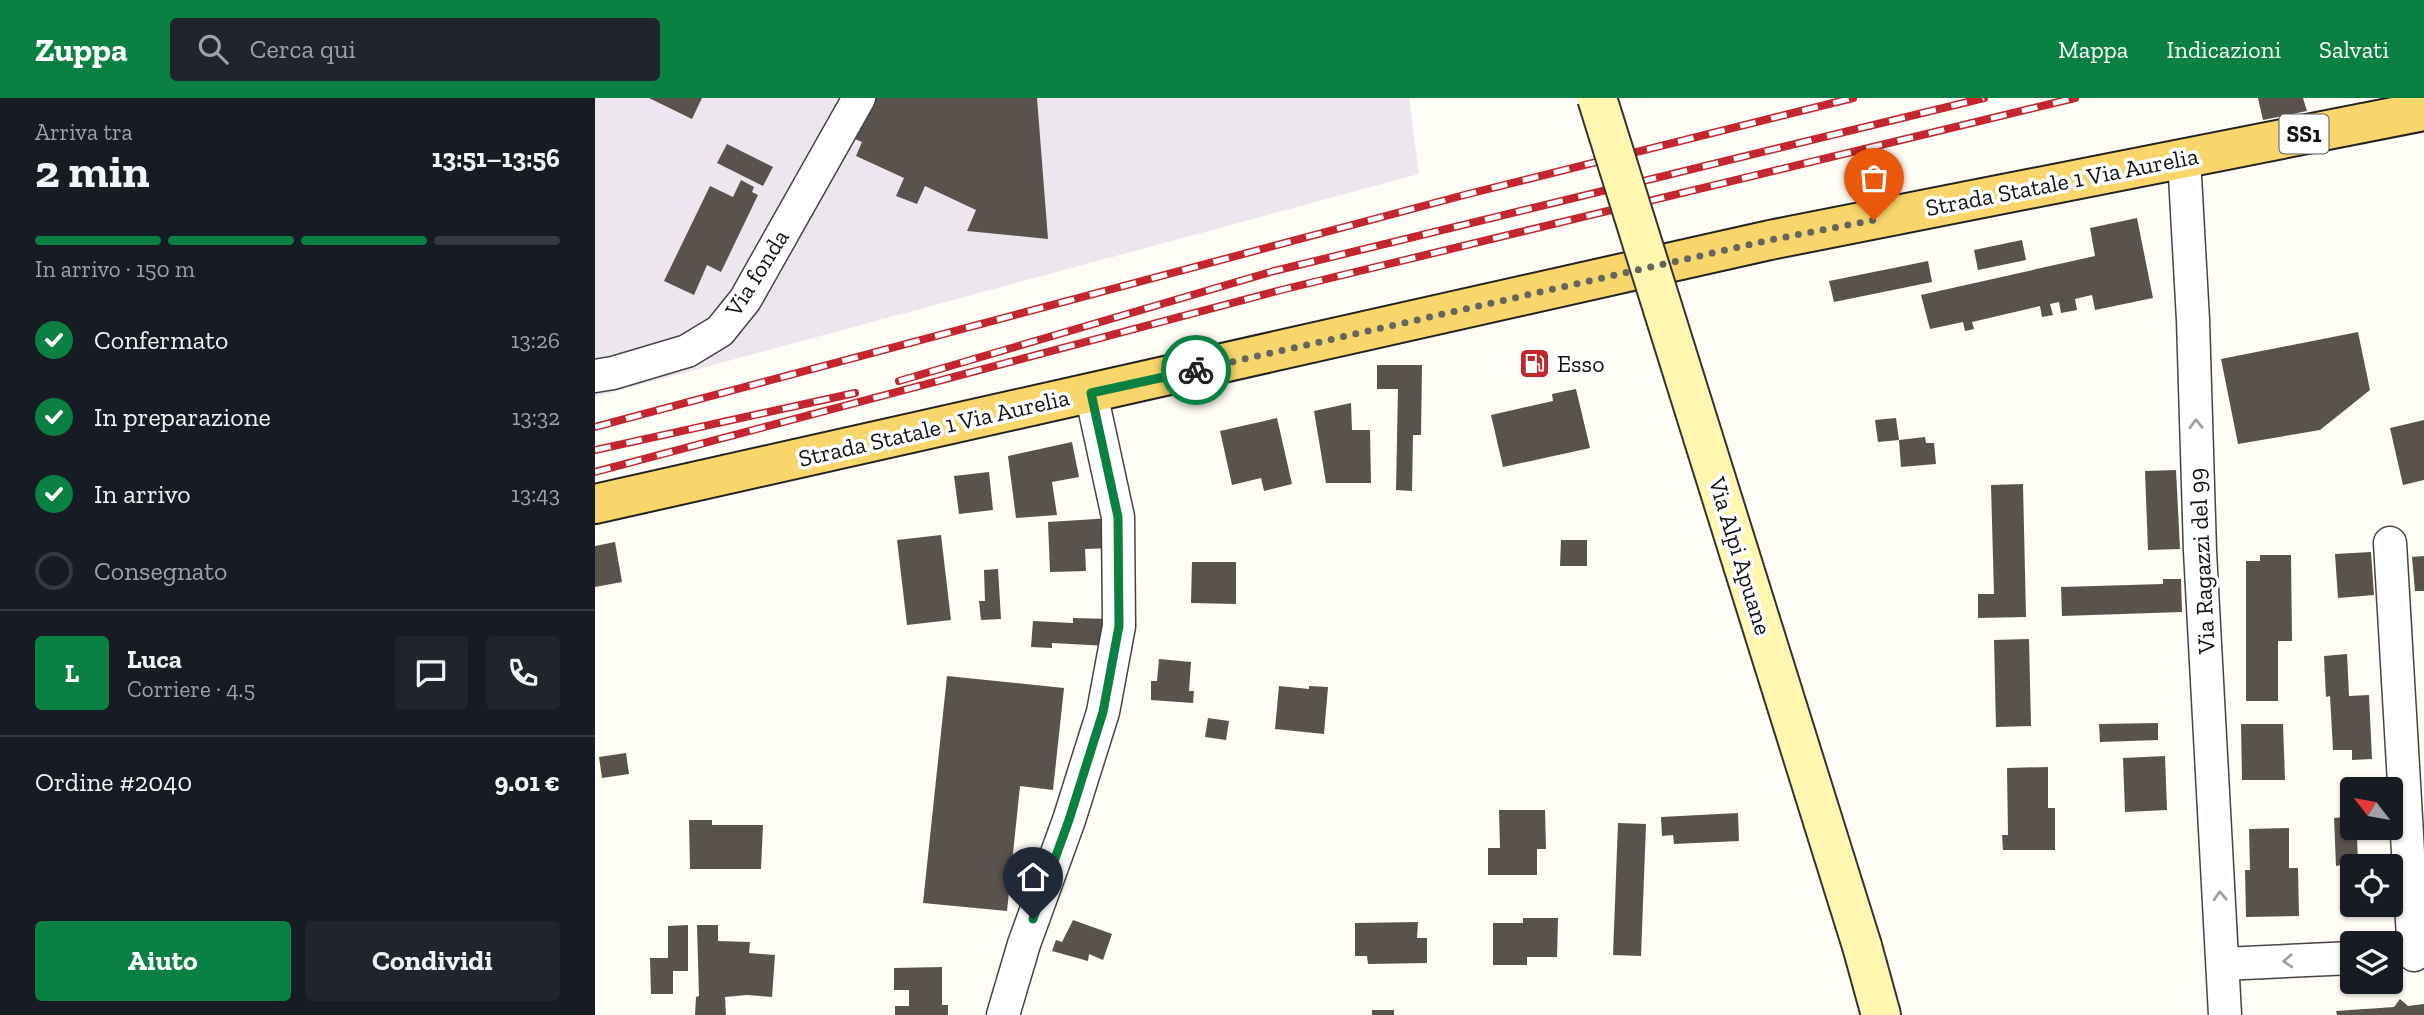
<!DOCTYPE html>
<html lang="it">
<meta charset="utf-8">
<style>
:root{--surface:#171b24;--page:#20242c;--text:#f1f3f6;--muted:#9ea1a6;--line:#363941;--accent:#0b8043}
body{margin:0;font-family:"Zilla Slab",serif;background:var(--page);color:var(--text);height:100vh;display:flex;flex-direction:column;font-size:26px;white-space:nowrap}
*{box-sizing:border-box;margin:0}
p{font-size:23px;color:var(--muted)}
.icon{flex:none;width:38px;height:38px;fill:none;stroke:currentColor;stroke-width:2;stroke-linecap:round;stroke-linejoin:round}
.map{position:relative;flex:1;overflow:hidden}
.drawer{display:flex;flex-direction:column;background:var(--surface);width:595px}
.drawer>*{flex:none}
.needle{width:46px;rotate:301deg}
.controls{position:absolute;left:1745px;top:679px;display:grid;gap:14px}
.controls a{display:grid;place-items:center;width:63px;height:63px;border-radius:7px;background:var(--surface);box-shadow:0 2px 5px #0004;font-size:35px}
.pin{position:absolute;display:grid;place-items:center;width:60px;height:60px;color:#fff;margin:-72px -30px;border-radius:50% 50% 50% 0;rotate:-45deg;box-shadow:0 0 7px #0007}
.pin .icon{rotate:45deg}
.courier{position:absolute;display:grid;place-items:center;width:70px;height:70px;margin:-35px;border:5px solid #0b8043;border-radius:50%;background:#fff;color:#222;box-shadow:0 2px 9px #0007}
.headline em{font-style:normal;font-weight:800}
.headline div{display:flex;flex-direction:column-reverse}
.headline{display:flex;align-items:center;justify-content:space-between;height:119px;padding:0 35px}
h1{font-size:46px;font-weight:800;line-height:52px}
.bar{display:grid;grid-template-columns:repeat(4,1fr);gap:10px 7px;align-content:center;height:84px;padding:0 35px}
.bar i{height:9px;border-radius:5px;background:var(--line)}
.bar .selected{background:var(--accent)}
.bar p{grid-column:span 4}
.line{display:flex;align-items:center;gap:18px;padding:0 35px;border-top:2px solid var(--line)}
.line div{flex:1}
.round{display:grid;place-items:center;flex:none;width:74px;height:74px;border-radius:7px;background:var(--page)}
ol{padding:0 35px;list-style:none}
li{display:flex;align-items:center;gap:21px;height:77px}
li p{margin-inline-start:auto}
li .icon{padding:7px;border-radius:50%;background:var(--accent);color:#fff;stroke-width:4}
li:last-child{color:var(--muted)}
li i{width:38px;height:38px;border:4px solid var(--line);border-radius:50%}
.cta{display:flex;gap:14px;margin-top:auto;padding:14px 35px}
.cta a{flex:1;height:80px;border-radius:7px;background:var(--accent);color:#fff;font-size:28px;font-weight:800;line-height:80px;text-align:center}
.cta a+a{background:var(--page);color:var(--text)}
header{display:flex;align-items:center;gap:42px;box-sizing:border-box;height:98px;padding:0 35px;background:var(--accent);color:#fff}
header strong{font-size:33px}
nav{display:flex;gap:38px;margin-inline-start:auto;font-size:24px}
.search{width:490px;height:63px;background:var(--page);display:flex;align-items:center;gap:18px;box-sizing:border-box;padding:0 24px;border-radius:7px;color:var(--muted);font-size:26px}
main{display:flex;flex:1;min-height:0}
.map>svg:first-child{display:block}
.industrial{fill:#eee6ef}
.building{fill:#5a524d}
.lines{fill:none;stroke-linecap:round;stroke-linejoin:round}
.street-casing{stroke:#444;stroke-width:35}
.secondary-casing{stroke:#333;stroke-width:42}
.primary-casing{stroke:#222;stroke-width:42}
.street{stroke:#fff;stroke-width:32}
.secondary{stroke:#fff6b0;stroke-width:38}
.primary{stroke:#f9d66b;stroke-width:38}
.rail-casing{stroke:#c4262e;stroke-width:8}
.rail{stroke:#fff;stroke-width:5;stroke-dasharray:16;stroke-linecap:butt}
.secondary-bridge-casing{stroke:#333;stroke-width:42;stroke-linecap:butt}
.secondary-bridge{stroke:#fff6b0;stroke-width:38}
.oneway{stroke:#a0a0a0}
.done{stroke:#646461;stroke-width:7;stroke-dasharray:0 12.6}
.route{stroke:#0b8043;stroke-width:9}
.labels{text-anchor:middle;stroke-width:7;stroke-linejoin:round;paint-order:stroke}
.shield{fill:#fff;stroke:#585858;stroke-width:2}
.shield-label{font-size:23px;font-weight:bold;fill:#111}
.street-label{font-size:24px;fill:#111;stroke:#fff}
.poi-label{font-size:24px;fill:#111;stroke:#fff;text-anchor:start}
</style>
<header>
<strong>Zuppa</strong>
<div class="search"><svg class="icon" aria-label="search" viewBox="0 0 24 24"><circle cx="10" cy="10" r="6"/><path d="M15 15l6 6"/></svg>Cerca qui</div>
<nav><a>Mappa</a><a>Indicazioni</a><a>Salvati</a></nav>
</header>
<main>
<section class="drawer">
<div class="headline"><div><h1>2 min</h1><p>Arriva tra</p></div><em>13:51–13:56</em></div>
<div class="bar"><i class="selected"></i><i class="selected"></i><i class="selected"></i><i></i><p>In arrivo · 150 m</p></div>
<ol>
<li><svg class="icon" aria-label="check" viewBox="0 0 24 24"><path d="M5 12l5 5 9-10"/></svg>Confermato<p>13:26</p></li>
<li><svg class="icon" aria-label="check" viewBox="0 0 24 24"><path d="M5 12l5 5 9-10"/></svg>In preparazione<p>13:32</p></li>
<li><svg class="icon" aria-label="check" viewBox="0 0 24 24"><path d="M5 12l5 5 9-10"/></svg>In arrivo<p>13:43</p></li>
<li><i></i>Consegnato</li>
</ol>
<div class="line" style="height:126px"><b class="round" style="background:var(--accent);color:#fff">L</b><div><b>Luca</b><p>Corriere · 4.5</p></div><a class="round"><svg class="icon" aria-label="chat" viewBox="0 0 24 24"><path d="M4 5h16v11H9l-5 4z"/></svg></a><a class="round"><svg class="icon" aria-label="phone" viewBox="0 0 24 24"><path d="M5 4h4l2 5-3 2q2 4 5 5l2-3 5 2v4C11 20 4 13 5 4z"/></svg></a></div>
<div class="line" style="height:91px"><div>Ordine #2040</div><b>9.01 €</b></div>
<div class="cta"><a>Aiuto</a><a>Condividi</a></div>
</section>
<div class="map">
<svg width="1829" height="917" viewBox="0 0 1829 917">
<rect width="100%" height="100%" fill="#fffdf5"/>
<polygon class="industrial" points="0,0 814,0 824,76 0,299"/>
<g class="building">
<polygon points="54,0 107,0 97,21"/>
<polygon points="276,0 442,0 453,141 372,133 381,112 330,88 322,106 301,98 309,80 261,58 267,44 253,38"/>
<polygon points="1663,0 1708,0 1712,13 1668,22"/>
<polygon points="132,46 178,69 168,88 122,65"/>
<polygon points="146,82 159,89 157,94 163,97 126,174 112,167 99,197 69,183 115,88 138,99"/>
<polygon points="1542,120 1558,200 1500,212 1497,197 1480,201 1482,212 1466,215 1464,204 1455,206 1458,217 1447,219 1445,208 1377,224 1379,231 1370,233 1368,224 1335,231 1326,197 1500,158 1495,130"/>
<polygon points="1427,142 1431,162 1383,172 1379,152"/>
<polygon points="1333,163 1337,184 1239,204 1234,183"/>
<polygon points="1763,234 1775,292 1725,332 1643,346 1626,261"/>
<polygon points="782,267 827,267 826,337 818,337 817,393 801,392 803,291 782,291"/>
<polygon points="981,291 995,350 908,369 896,317 958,303 957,296"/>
<polygon points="756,305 757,332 775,332 776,385 731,385 719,313"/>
<polygon points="682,320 697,386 669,393 666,380 637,387 625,333"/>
<polygon points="1301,320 1304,342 1283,344 1280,322"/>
<polygon points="1829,322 1829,382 1808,387 1795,330"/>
<polygon points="1330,339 1331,345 1339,345 1341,366 1306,369 1304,342"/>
<polygon points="477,344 484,379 457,384 462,417 421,420 413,358"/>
<polygon points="1581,372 1585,451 1553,452 1550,373"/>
<polygon points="394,374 398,412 364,416 359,378"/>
<polygon points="1428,386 1431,519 1383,520 1383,496 1399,496 1396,387"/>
<polygon points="517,420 518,450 490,451 491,473 455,474 453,424"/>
<polygon points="346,437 356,522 312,527 302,442"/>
<polygon points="966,442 992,442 992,468 965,468"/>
<polygon points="20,444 27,484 0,489 0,448"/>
<polygon points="1776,454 1779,497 1743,500 1740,456"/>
<polygon points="1665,457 1696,457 1697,543 1683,543 1683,603 1651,603 1651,463 1665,463"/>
<polygon points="1829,458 1829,493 1820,493 1817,459"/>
<polygon points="597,464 641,464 641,506 596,505"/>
<polygon points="403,471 406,521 386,522 384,503 390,503 389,472"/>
<polygon points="1568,481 1586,481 1587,514 1467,518 1466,489 1568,486"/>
<polygon points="478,520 515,521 513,548 457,545 457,550 436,549 438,523 478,525"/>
<polygon points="1434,541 1436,628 1401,629 1399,542"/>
<polygon points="1752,556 1754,598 1774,597 1777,661 1757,662 1757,652 1738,652 1735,598 1731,599 1729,558"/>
<polygon points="564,561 596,564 594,593 599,593 598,605 556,602 556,583 562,583"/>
<polygon points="352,578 469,590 458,692 425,688 412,813 328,805"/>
<polygon points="684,588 714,591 714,588 733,589 729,636 680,631"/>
<polygon points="613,620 634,623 631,642 610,639"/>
<polygon points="1563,625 1563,642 1505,644 1504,626"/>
<polygon points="1646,626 1688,626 1690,682 1647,682"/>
<polygon points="31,655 34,676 7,680 4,659"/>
<polygon points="1570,658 1572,712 1530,714 1528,660"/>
<polygon points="1453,669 1453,710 1460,710 1460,752 1408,752 1407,737 1413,737 1412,670"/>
<polygon points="904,712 950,712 951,751 942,751 942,777 893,777 893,750 905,750"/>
<polygon points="1748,712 1757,712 1757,730 1766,730 1767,737 1762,737 1763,768 1757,768 1757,807 1794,807 1795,818 1774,819 1774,814 1749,816 1746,767 1741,768 1739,720 1749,719"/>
<polygon points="1143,715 1144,743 1079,746 1078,737 1067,738 1066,719"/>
<polygon points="94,722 117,722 117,727 168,727 166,771 95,771"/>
<polygon points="1023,725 1051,726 1046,858 1018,857"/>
<polygon points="1694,730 1694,770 1703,770 1704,818 1651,819 1650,772 1655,772 1654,731"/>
<polygon points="928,820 963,820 962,859 932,859 932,867 898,867 898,825 928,825"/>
<polygon points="478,822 517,836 508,862 494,856 493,863 457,853 461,842 467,844"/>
<polygon points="823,824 822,840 832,840 832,865 773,866 772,858 760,858 760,825"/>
<polygon points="93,827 93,873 78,873 78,896 56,896 55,860 73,860 73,828"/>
<polygon points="102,827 123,827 123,843 155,844 154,855 180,857 177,899 152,897 130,899 131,917 100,917 101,899 104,898"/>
<polygon points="347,869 347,907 353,907 353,917 300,917 300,908 314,908 314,892 299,892 299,870"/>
<polygon points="1805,901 1813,908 1829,906 1829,917 1742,917 1741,913 1799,909"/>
<rect x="777" y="912" width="22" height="5"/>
</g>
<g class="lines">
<defs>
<g id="street">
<polyline points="1589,60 1598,222 1605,453 1630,917"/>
<polyline points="0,278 18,275 92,253 125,233 150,202 264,0"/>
<polyline points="1795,445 1819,857"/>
<polyline points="1628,866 1757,860"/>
<polyline points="408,917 429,846 474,722 508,614 524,528 523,419 496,295"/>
</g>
<polyline id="secondary" points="1267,848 1286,917"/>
<polyline id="primary" points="0,406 1175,142 1829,13"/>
</defs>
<use href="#street" class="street-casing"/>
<use href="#secondary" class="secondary-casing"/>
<use href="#primary" class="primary-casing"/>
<use href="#street" class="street"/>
<use href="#secondary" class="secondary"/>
<use href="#primary" class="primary"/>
<defs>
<g id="rail">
<polyline points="304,283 679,173 1389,0"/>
<polyline points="0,329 873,96 1258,0"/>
<polyline points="0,352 260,295"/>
<polyline points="0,374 690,191 1480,0"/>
</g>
</defs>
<use href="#rail" class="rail-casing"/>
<use href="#rail" class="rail"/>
<defs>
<polyline id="secondary-bridge" points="1002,0 1267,848"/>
</defs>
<use href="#secondary-bridge" class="secondary-bridge-casing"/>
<use href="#secondary-bridge" class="secondary-bridge"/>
</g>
<defs><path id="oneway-chevron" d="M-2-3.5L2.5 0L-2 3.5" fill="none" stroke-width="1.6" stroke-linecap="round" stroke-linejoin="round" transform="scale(1.75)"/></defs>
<g class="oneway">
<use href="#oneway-chevron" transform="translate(1601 326) rotate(-92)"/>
<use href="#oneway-chevron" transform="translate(1625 798) rotate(-93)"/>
<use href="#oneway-chevron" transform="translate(1693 863) rotate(177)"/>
</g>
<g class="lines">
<polyline class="done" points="601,272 1175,142 1279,122"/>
<polyline class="route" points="438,821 474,722 508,614 524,528 523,419 496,295 601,272"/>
</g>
<defs>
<symbol id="fuel-square" viewBox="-11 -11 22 22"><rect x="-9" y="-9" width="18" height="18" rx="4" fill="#c4262e" stroke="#fff"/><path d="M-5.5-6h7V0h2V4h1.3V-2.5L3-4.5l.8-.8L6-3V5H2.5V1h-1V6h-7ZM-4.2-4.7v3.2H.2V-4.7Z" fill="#fff"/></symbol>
</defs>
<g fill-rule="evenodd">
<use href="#fuel-square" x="922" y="248" width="35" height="35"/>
</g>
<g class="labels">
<rect class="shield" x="1684.5" y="16.5" width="49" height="39" rx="5"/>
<g class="shield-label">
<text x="1709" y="44">SS1</text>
</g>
<g class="street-label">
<text transform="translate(1467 84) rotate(-11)" y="8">Strada Statale 1 Via Aurelia</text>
<text transform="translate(162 175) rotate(-58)" y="8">Via fonda</text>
<text transform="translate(339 330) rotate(-13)" y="8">Strada Statale 1 Via Aurelia</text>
<text transform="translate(1145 458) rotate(73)" y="8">Via Alpi Apuane</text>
<text transform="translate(1607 463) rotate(-93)" y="8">Via Ragazzi del 99</text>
</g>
<g class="poi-label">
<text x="962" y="274">Esso</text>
</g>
</g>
</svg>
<div class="controls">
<a><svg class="needle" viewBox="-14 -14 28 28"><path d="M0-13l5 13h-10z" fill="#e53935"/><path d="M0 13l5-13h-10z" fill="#9ea1a6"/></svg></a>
<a><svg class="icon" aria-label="locate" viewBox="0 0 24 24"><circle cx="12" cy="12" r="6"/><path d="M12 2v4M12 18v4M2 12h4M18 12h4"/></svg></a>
<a><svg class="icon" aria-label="layers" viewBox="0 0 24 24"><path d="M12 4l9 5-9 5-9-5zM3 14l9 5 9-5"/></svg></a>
</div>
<div class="pin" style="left:1279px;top:122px;background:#ea580c"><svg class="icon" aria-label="bag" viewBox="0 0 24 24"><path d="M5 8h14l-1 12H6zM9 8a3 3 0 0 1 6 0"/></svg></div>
<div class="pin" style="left:438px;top:821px;background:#1f2937"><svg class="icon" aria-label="home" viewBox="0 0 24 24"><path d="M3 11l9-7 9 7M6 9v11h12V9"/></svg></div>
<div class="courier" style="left:601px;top:272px"><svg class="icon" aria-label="bike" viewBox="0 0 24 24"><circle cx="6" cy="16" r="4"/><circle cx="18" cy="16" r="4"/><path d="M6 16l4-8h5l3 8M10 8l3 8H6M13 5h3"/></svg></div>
</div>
</main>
